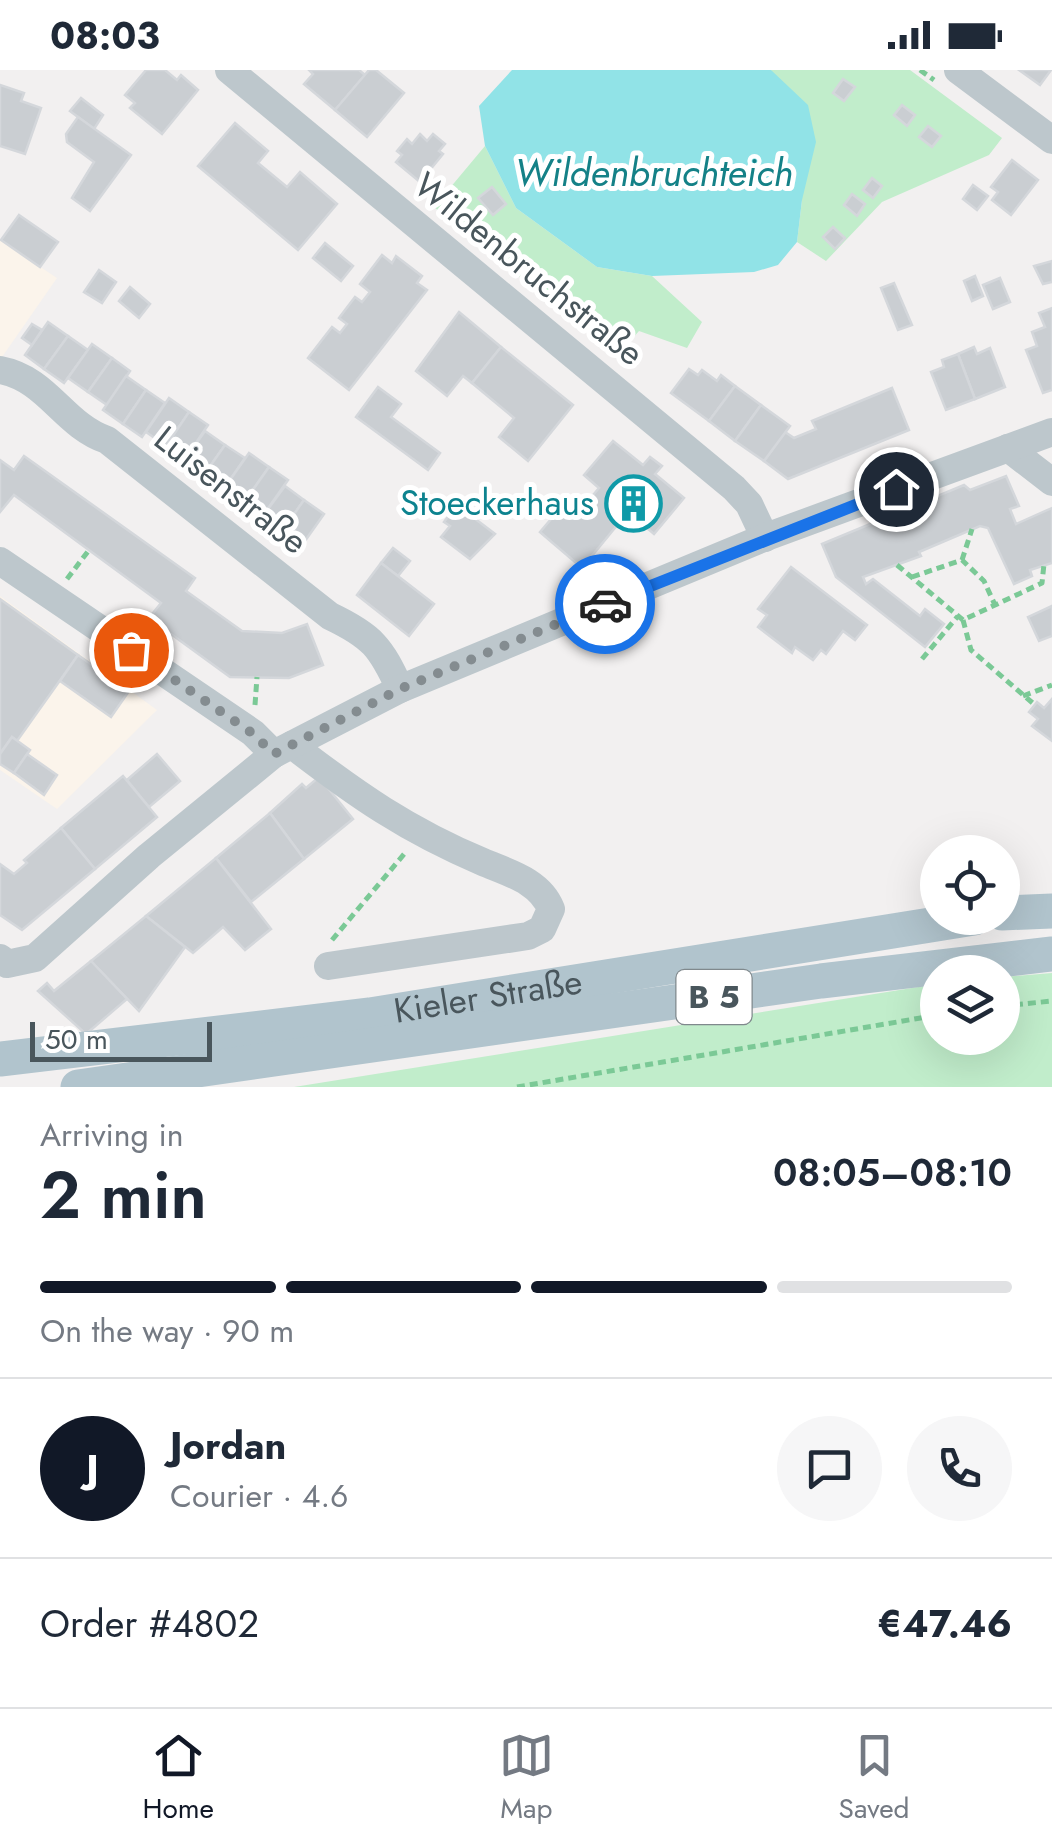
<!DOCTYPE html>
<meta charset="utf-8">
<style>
:root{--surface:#fff;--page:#f6f6f7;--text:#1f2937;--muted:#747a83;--line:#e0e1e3;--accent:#111827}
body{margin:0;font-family:Jost,sans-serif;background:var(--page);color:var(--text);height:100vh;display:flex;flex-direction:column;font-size:38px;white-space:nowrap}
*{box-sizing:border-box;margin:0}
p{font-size:32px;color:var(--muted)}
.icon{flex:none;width:55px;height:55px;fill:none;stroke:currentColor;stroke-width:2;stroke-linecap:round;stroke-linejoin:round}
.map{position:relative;height:1017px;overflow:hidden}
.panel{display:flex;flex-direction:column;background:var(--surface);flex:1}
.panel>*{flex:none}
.tools{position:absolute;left:920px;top:765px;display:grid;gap:20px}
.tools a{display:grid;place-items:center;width:100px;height:100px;border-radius:50%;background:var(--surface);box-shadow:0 10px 40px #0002;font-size:50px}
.scale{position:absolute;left:30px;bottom:25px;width:182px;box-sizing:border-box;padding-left:10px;border:5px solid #49565c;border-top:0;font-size:28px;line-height:35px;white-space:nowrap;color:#49565c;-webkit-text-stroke:8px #fff;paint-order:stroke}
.pin{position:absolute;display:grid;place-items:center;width:85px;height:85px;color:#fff;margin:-42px;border:5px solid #fff;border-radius:50%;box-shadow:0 2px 10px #0007}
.courier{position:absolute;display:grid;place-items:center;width:100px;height:100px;margin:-50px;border:8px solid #1a73e8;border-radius:50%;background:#fff;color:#222;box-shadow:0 2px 12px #0007}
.headline em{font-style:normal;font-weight:600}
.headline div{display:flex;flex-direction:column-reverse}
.headline{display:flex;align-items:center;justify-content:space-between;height:170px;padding:0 40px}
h1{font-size:65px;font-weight:600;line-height:75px}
.bar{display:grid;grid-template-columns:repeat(4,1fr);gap:15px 10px;align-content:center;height:120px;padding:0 40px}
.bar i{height:12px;border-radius:8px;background:var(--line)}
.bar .on{background:var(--accent)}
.bar p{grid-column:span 4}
.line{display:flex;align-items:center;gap:25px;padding:0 40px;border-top:2px solid var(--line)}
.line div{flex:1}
.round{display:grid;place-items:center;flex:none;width:105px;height:105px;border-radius:52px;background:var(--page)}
.status{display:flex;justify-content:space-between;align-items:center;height:70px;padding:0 50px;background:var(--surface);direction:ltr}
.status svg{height:28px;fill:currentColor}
.menu{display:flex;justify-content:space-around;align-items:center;height:140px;border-top:2px solid var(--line);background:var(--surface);font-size:28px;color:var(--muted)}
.menu a{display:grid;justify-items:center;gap:5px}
.menu .on{color:var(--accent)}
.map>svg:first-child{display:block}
.commercial{fill:#fbf4eb}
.green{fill:#c1edcb}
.water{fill:#91e3e7}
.building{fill:#caced2;stroke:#d4d7db;stroke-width:2.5}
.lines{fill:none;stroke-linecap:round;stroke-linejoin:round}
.path{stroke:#7bc996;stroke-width:5;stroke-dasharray:8 5;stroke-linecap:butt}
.minor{stroke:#bdc7cc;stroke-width:28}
.major{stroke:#b1c4cd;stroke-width:35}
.done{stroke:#848c90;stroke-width:10;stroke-dasharray:0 18}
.route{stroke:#1a73e8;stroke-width:12}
.labels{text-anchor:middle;stroke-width:10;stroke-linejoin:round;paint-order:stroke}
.shield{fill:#fff;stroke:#80898d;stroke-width:2.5}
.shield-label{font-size:32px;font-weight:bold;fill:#49565c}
.street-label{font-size:35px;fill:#49565c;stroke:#fff}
.culture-label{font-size:35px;fill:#0d838f;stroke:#fff;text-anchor:end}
.water-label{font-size:38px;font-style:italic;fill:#148187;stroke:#fff}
</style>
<div class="status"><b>08:03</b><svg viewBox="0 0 49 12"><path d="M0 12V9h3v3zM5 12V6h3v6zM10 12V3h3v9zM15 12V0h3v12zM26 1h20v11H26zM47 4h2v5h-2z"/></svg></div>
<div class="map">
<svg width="1052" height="1017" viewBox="0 0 1052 1017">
<rect width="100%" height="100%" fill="#f2f0f0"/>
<g class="commercial">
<polygon points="0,170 57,208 0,290"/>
<polygon points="0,526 157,640 57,739 0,700"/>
</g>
<g class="green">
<polygon points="771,0 910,0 1002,68 989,85 882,132 826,191 797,172 802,130"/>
<polygon points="485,76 516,138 597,197 652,206 702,252 687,278 639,261 617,286 434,137"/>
<polygon points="1052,903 1052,1017 294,1017 937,914 938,968 1002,968 1003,907"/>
</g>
<polygon class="water" points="512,0 771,0 808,35 816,72 802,130 797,172 778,195 754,202 652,206 597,197 516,138 485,76 479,36"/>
<g class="building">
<polygon points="146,0 165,0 177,10 181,5 198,20 162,64 130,38 135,33 125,25"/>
<polygon points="359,0 365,5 335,40 304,14 313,4 309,0"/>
<polygon points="369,0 376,0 404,23 367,67 335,40"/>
<polygon points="1019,0 1051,0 1040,15"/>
<polygon points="843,9 855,17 844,31 833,23"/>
<polygon points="0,15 24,23 21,31 41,38 25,84 0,76"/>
<polygon points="81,28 103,45 94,59 70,41"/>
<polygon points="902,35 915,45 907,56 894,45"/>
<polygon points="78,47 131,85 90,141 72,128 94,92 67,72 66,64"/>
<polygon points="235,53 268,81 258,93 287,117 300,102 337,134 298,180 198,96"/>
<polygon points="928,56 941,66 932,77 919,67"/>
<polygon points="420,64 427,71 433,64 445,74 439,81 443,84 420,112 396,92 402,85 397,81 407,69 412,74"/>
<polygon points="1012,90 1038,110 1011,145 992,130 998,122 991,117"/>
<polygon points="872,108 882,116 873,128 863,120"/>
<polygon points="973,115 988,126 977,140 963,129"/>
<polygon points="492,117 506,134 493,145 478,128"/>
<polygon points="852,124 865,134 857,146 844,135"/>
<polygon points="19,145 58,172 40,197 1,170"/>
<polygon points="833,157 845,168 835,179 823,167"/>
<polygon points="325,173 353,196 341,211 313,188"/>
<polygon points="382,185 392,193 396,186 422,206 417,213 427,220 349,320 308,288 332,257 340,263 347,254 339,248 355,227 362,232 370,222 360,214"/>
<polygon points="1052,191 1052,212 1043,214 1034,196"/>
<polygon points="99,200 116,212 102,233 84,222"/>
<polygon points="975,206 983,226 972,231 964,211"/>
<polygon points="1000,208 1010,232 993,239 983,215"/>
<polygon points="894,213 912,255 898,260 881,218"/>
<polygon points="130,217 150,234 139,248 119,231"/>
<polygon points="1052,238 1052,320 1043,323 1026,280 1037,276 1032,262 1045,257 1039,243"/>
<polygon points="459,242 501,277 472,313 463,306 447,326 416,301"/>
<polygon points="48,252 68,266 44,299 25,285"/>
<polygon points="32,254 42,260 32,275 22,268"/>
<polygon points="68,266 88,280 64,313 44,299"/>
<polygon points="92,274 112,288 88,322 68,308"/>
<polygon points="501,277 573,335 528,391 499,367 514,348 472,313"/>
<polygon points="974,277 977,284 990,278 1005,317 975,329 958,284"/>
<polygon points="958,284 975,329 946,340 931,302 944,297 942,290"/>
<polygon points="112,288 130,301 107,335 88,322"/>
<polygon points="689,299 698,305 702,300 717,311 721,305 735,316 709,351 671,323"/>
<polygon points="126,306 146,320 123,354 103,340"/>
<polygon points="735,316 761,335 735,371 709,351"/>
<polygon points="378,317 401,334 391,347 440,383 428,400 356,347"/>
<polygon points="892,318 909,360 788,409 764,391 785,362 794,368 816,359 812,351"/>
<polygon points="146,320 165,333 142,367 123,354"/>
<polygon points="169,328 189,342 166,376 146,362"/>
<polygon points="761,335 790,356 764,391 735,371"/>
<polygon points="189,342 208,355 185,389 166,376"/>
<polygon points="205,361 225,375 201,409 181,395"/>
<polygon points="613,371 643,395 650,387 662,396 655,404 684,428 654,464 628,442 582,498 540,462 569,428 582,438 599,418 584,405"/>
<polygon points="225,375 245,388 221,423 201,409"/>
<polygon points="249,383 269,397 245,431 225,417"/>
<polygon points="24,386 195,508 186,521 242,561 282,563 307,554 323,595 289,608 230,607 149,548 161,533 14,425 0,442 0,390 14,400"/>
<polygon points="269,397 288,410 264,444 245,431"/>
<polygon points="1006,406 1019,436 1010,439 1016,454 1052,438 1052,493 1030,500 1032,506 1014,514 988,458 980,456 919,482 921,486 863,507 866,514 873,509 920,546 925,539 944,554 925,577 836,507 822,474 964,415 970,420"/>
<polygon points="285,416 304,430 280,464 260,450"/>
<polygon points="304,430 324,444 300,478 280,464"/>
<polygon points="457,435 495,464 470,489 441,467 450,456 444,452"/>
<polygon points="393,478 410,491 398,506 381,493"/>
<polygon points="381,493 434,534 409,566 357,525"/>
<polygon points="791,497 867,555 855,570 843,561 826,584 821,580 813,590 795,577 792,583 758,557 767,545 758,539"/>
<polygon points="0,529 78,585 17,671 12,667 0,684"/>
<polygon points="1052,536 1052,566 1039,571 1028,547"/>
<polygon points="78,585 129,621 111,647 60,611"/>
<polygon points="1052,629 1052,671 1032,656 1038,649 1029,642 1037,632 1044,638"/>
<polygon points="12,667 30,680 14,703 0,694 0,684"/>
<polygon points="27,684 57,705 44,725 14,703"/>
<polygon points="157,684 180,711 149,737 127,710"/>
<polygon points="123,706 157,747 95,799 61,758"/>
<polygon points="319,707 353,749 304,789 270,743 302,714 306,718"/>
<polygon points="270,743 304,789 251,832 216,788"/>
<polygon points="61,758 95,799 22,860 0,845 0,794 14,804 27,793 24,790"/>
<polygon points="216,788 271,859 245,880 223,857 193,883 146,846"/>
<polygon points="146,846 185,877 139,941 91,891"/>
<polygon points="91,891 127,929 86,964 38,921 47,913 54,921"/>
</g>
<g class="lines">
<g class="path">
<polyline points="920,0 934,10"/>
<polyline points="962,490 972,459"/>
<polyline points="897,495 963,550 1042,513 1044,494"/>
<polyline points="912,507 962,490 984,511 995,535"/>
<polyline points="67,509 89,480"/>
<polyline points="963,550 971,580 1035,635"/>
<polyline points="146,563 154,552"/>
<polyline points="922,589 958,546"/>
<polyline points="1023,626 1052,615"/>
<polyline points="255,635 257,607"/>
<polyline points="332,870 405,783"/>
<polyline points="1002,936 1052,931"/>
<polyline points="517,1017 938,945"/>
</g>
<g class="minor">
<polyline points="229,0 734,418 749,434 765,468"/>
<polyline points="958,0 1052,70"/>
<path d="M0,300C48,309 63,355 107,370L330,546C372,566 381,577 400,619"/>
<polyline points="1008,378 1052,412"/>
<polyline points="0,491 253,663 274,684"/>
<path d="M292,675C357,725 407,760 483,792C509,803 540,811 551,839L542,859L528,866L328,896"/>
<polyline points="0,888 7,894 35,888 149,786 274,684 400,619 766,467 1052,362"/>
</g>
<g class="major">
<polyline points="1002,843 1052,841"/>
<path id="s1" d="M0,989L370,945L974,848"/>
<polyline points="78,1017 821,911 1052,884"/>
</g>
</g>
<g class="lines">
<polyline class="done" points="131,580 252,663 274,684 400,619 605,534"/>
<polyline class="route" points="605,534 896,419"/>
</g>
<defs>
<symbol id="building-ring" viewBox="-11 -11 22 22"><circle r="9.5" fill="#fff" stroke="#0f9aa8" stroke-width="1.5"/><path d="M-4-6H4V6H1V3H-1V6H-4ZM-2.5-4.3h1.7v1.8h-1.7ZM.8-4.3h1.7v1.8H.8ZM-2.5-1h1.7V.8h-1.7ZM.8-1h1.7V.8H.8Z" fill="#0f9aa8"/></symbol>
</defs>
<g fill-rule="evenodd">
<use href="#building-ring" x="602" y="402" width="63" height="63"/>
</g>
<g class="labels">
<rect class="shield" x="676.5" y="900" width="75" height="54" rx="8"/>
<g class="shield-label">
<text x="714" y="938">B 5</text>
</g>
<g class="street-label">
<text transform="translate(529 199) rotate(39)" y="12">Wildenbruchstraße</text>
<text transform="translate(231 420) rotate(38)" y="12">Luisenstraße</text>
<text dy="12" stroke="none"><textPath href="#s1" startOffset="492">Kieler Straße</textPath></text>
</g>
<g class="culture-label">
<text x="594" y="445">Stoeckerhaus</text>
</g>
<g class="water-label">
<text x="654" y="116">Wildenbruchteich</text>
</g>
</g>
</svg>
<div class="tools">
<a><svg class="icon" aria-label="locate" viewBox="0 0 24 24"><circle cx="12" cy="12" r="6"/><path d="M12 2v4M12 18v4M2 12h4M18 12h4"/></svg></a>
<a><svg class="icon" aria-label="layers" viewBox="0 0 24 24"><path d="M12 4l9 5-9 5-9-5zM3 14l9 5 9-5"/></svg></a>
</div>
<div class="scale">50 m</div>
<div class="pin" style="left:131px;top:580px;background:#ea580c"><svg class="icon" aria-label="bag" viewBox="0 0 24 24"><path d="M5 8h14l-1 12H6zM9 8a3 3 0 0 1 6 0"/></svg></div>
<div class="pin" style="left:896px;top:419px;background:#1f2937"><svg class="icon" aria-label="home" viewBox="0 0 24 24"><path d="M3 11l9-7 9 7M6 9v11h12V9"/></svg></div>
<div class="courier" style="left:605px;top:534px"><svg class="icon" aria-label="car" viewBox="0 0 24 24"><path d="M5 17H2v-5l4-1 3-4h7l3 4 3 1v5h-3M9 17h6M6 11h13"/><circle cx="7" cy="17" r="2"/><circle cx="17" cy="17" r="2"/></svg></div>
</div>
<section class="panel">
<div class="headline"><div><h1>2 min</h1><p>Arriving in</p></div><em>08:05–08:10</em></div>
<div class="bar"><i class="on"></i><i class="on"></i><i class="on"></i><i></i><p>On the way · 90 m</p></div>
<div class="line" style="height:180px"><b class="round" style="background:var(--accent);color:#fff">J</b><div><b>Jordan</b><p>Courier · 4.6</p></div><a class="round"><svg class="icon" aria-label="chat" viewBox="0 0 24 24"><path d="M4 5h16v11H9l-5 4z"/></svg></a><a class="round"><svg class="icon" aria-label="phone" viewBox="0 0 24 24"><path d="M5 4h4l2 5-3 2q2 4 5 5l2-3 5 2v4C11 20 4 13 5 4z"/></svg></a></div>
<div class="line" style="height:130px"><div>Order #4802</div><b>€47.46</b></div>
</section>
<nav class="menu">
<a class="on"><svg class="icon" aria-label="home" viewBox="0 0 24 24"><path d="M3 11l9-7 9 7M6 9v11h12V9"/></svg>Home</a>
<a><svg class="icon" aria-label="map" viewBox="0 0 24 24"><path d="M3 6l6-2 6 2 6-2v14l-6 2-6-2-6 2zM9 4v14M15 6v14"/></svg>Map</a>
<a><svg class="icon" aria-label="saved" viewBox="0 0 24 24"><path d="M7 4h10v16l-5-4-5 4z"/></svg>Saved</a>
</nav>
